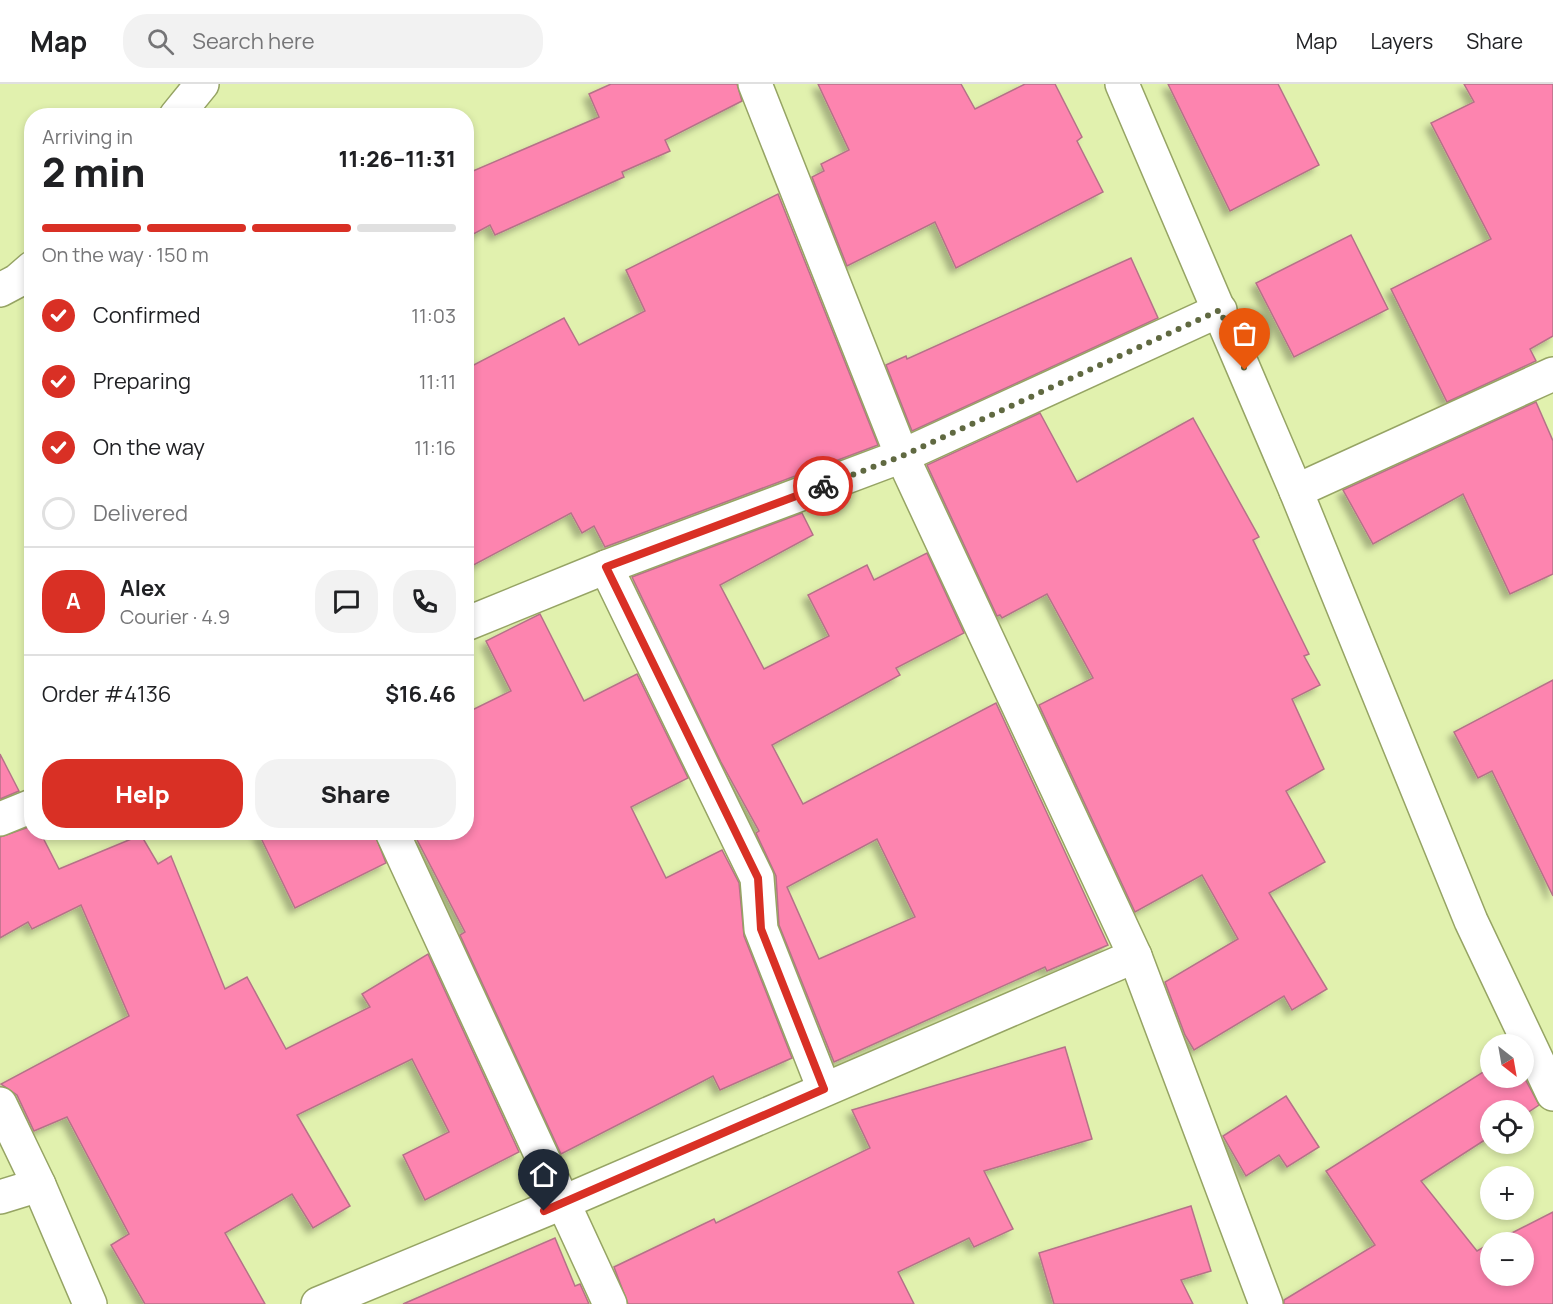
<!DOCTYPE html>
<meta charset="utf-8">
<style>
:root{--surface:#fff;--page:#f2f2f2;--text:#202124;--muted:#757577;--line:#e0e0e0;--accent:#d93025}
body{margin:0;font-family:Manrope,sans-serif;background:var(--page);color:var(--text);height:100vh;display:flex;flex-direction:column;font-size:22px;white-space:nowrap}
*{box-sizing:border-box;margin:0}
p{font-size:20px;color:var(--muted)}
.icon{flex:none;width:33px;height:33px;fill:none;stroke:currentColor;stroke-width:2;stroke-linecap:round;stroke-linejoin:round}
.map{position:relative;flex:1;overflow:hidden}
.panel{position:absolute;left:24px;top:24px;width:450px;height:732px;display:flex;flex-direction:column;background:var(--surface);border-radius:24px;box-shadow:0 3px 9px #0003}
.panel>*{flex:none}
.needle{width:39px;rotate:149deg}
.tools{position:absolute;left:1480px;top:950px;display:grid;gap:12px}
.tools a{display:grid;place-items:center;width:54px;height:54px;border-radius:50%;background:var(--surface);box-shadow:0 3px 9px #0003;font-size:30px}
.pin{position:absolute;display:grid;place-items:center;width:51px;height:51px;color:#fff;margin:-62px -26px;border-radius:50% 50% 50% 0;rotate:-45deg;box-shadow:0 0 6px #0007}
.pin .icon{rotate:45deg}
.courier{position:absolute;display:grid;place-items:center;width:60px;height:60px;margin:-30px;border:4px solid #d93025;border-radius:50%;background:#fff;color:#222;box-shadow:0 2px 8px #0007}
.summary em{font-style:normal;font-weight:800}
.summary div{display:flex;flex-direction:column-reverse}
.summary{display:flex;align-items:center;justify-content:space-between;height:102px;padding:0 18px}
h1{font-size:39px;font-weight:800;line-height:45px}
.bar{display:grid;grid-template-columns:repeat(4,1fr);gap:9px 6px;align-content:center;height:72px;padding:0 18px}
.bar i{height:8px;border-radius:4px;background:var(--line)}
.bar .current{background:var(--accent)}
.bar p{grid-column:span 4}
.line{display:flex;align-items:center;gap:15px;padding:0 18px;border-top:2px solid var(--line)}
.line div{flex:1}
.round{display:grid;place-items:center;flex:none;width:63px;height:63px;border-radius:24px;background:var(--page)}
ol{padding:0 18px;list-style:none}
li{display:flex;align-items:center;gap:18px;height:66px}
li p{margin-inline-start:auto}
li .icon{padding:6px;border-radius:50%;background:var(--accent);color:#fff;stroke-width:4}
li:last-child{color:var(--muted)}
li i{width:33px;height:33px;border:3px solid var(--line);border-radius:50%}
.cta{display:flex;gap:12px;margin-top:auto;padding:12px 18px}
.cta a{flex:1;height:69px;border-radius:24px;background:var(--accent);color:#fff;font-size:24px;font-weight:800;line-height:69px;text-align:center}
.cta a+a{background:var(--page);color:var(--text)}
header{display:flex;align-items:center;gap:36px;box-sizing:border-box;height:84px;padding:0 30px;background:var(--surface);border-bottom:2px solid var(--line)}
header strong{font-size:28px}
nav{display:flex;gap:33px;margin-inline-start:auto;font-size:21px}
.search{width:420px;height:54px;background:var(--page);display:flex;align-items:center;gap:15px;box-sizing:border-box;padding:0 21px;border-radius:24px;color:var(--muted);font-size:22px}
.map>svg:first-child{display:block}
.building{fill:#fd84af;stroke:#b57288;stroke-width:1.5;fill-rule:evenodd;filter:url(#shadow)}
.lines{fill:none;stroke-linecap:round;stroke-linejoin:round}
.minor-casing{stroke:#96a464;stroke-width:36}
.tertiary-casing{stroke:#96a464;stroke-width:36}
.minor{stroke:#fff;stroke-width:33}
.tertiary{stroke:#fff;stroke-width:33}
.done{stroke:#606941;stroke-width:6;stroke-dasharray:0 10.8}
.route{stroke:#d93025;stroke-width:8}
</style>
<header>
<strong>Map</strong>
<div class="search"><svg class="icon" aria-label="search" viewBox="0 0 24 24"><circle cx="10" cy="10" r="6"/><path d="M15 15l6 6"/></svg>Search here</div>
<nav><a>Map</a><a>Layers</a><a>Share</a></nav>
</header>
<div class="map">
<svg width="1553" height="1220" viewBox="0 0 1553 1220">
<defs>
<filter id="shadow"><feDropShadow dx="-5.5" dy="5.5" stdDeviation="3" flood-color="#0004"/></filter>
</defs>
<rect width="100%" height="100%" fill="#e1f1ae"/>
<g class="building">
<polygon points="611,0 737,0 742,17 665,56 670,67 622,88 624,93 495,151 490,141 466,154 466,90 599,33 589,10"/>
<polygon points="818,0 961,0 975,25 1025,0 1055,0 1082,53 1077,57 1103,108 956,184 935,138 847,182 812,93 824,87 821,80 849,66"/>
<polygon points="1168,0 1278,0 1319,81 1230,127"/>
<polygon points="1464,0 1553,0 1553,252 1530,265 1536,277 1447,318 1391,205 1491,155 1431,39 1474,18"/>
<polygon points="778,110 878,361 605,463 594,442 582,449 571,429 466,485 466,285 564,234 579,261 645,227 626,186"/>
<polygon points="1351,151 1388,225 1294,273 1256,199"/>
<polygon points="1131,174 1158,234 912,347 886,281 906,272 907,275"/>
<polygon points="1536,318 1553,357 1553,490 1510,510 1463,410 1373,460 1343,406"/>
<polygon points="1040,329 1077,398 1193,334 1259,453 1253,456 1309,570 1304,572 1320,601 1292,615 1324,685 1286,707 1325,778 1269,809 1327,905 1292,926 1284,912 1194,966 1185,951 1165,898 1238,855 1202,791 1135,828 1039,621 1093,594 1047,510 1002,534 1000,531 997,532 927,381"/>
<path d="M802,429L813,451L720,501L764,585L829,552L808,511L867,481L874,496L927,469L964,549L896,584L900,591L772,661L803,720L996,619L1108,861L1047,887L1045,883L834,978L779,841L776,792L756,749L759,747L721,678L632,493ZM877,755L915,833L819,875L787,803Z"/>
<polygon points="540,530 584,617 637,590 688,694 631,723 666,794 722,766 739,799 744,852 792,974 720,1006 713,992 561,1070 460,851 465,848 413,748 466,748 466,629 511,607 486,557"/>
<polygon points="1553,596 1553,812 1492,687 1478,694 1454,648"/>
<polygon points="0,670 19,707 0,715"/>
<polygon points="32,742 32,748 40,748 59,785 141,751 158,780 171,772 225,905 247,893 286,965 370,923 362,910 428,870 519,1068 425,1116 403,1071 449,1048 412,975 297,1031 350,1122 313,1144 292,1110 225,1149 265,1220 145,1220 111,1161 129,1150 67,1033 34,1047 17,1011 1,1000 129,932 81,821 32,845 28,838 0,854 0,753"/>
<polygon points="258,748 374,748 386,779 295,824"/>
<polygon points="1065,963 1092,1055 984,1087 1013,1145 974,1163 969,1154 898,1188 914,1220 628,1220 614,1183 714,1135 716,1139 870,1064 852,1026"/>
<polygon points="1491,983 1491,993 1524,993 1539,1021 1524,1031 1524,1026 1491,1026 1491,1052 1421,1097 1477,1167 1491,1159 1491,1191 1524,1191 1524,1158 1494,1158 1553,1128 1553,1220 1284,1220 1284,1216 1375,1161 1326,1087"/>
<polygon points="1286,1012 1319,1063 1287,1083 1279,1071 1246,1092 1223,1052"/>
<polygon points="1191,1122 1211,1187 1181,1196 1193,1220 1054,1220 1039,1169"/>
<polygon points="555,1154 575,1202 580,1200 589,1220 403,1220"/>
</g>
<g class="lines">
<defs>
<g id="minor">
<polyline points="755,0 902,372 1135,872 1266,1220"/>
<polyline points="1122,0 1296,407 1471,837 1553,1010"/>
<polyline points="1296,407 1553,290"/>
<polyline points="606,483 757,794 761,845 824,1005"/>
<polyline points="466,540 606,483 902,372 1220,226"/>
<polyline points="0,735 32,722"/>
<polyline points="392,748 610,1220"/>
<polyline points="0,1020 39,1101 90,1220"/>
<polyline points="0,1113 39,1101"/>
<polyline points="318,1220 564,1118 1135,872"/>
</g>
<g id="tertiary">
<polyline points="176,32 202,0"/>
<polyline points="0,206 17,197 32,184"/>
</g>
</defs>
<use href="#minor" class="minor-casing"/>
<use href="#tertiary" class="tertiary-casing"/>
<use href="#minor" class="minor"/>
<use href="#tertiary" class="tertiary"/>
</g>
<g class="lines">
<polyline class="done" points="823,402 902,372 1220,226 1245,286"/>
<polyline class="route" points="544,1127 824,1005 761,845 758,794 606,483 823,402"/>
</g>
</svg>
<div class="tools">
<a><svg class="needle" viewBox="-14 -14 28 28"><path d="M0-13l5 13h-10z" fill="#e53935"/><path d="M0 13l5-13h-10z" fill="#757577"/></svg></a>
<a><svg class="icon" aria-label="locate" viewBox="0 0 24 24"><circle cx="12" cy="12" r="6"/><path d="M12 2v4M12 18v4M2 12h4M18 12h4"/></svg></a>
<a>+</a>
<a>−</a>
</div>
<div class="pin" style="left:1245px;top:286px;background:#ea580c"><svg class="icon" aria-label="bag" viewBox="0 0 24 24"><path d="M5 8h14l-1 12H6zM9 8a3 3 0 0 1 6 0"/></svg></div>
<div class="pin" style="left:544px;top:1127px;background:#1f2937"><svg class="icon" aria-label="home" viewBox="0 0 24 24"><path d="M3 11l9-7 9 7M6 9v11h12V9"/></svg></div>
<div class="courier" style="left:823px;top:402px"><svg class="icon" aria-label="bike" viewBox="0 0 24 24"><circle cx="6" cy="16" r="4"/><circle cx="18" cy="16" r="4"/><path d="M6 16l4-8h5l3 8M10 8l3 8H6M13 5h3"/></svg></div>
<section class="panel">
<div class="summary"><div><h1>2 min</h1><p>Arriving in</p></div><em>11:26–11:31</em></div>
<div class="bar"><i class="current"></i><i class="current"></i><i class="current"></i><i></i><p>On the way · 150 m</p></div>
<ol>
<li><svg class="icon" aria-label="check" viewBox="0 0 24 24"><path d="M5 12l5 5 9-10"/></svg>Confirmed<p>11:03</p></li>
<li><svg class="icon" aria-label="check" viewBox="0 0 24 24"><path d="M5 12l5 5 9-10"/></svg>Preparing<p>11:11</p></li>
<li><svg class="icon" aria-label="check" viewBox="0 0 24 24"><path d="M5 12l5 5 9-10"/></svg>On the way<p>11:16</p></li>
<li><i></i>Delivered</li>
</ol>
<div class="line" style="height:108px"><b class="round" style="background:var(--accent);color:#fff">A</b><div><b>Alex</b><p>Courier · 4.9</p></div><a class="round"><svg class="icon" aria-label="chat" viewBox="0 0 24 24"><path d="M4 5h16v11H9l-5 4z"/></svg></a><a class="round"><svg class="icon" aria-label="phone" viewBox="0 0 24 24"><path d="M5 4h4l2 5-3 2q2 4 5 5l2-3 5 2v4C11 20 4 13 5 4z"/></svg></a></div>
<div class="line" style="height:78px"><div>Order #4136</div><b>$16.46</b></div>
<div class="cta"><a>Help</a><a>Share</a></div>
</section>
</div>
